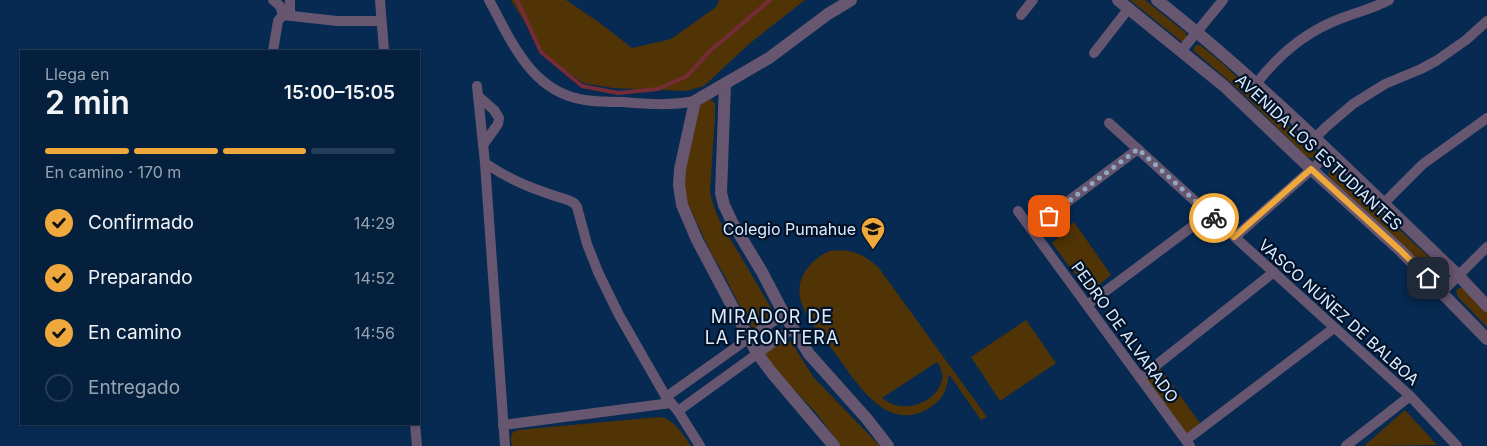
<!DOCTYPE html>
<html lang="es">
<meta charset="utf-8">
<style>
:root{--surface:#04203d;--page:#0d2844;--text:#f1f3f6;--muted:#97a3b0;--line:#253e57;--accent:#eea83c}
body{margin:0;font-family:Inter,sans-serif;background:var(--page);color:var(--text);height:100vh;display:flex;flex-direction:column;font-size:19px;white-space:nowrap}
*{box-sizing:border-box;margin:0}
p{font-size:16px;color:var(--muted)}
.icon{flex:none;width:28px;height:28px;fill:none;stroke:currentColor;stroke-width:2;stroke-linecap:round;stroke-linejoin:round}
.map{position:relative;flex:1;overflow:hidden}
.sheet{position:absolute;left:20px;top:50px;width:400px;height:375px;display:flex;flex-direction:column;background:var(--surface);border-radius:0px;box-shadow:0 1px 4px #0004,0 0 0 1px var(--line)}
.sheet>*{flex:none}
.pin{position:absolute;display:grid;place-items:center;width:42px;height:42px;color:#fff;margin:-21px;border-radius:10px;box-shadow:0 2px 8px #0006}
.courier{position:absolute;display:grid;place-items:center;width:50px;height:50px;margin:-25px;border:4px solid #eea83c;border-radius:50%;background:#fff;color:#222;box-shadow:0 1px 6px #0007}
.head em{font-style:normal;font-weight:600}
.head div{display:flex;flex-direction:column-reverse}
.head{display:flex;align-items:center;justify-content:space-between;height:85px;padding:0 25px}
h1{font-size:32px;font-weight:600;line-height:38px}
.bar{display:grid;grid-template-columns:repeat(4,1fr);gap:8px 5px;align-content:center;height:60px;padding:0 25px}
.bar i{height:6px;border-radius:4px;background:var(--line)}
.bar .on{background:var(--accent)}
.bar p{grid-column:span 4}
ol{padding:0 25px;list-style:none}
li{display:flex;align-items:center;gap:15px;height:55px}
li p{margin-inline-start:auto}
li .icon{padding:5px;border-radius:50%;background:var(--accent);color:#111;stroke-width:4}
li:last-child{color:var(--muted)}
li i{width:28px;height:28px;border:2px solid var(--line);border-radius:50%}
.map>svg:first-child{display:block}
.green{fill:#513405;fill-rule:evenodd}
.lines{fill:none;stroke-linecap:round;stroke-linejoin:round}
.stream{stroke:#762c37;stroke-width:4}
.minor{stroke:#675670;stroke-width:10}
.tertiary{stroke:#675670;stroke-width:12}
.done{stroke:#91a7c1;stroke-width:5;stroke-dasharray:0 9}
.route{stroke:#eea83c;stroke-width:6}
.labels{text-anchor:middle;stroke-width:4.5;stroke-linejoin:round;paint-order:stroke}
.street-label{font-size:16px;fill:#dcebfe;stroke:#021329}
.poi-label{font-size:16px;fill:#dcebfe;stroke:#021329;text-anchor:end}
.neighbourhood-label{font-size:18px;letter-spacing:1px;fill:#dcebfe;stroke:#021329}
</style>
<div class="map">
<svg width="1487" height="446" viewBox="0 0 1487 446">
<rect width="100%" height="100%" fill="#062a51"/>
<g class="green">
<polygon points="511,0 566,0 600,23 632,48 671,39 716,7 719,0 805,0 749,44 704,86 686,91 613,88 583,83 545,55"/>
<polygon points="1130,0 1145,0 1186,33 1187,40 1182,42"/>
<polygon points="1196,45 1200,45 1221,62 1318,153 1318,158 1315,160 1306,156 1237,88 1193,50"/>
<path d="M711,99L715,104V117L710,191C713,214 728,235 740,255C751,274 763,294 774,313V316L757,329L750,326L723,273L711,253L688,204L685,193V172L700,103Z"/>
<polygon points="1333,168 1443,270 1444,275 1442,277 1437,278 1332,180 1328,175 1329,171"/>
<polygon points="1074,222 1111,275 1089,293 1052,243"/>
<path d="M830,251C852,249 862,253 878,267L987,417L981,420L949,374C946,393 943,400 926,410C884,432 855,380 835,353C825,339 811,325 804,309C791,284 807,261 830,251ZM937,362C958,389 911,422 882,398Z"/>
<polygon points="1459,288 1462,288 1487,313 1487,327 1458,297 1456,291"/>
<polygon points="1026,320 1056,363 1000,401 971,357"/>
<polygon points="784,340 791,342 814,378 880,446 841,446 817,414 770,364 766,356 766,352"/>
<polygon points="1160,368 1202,426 1187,436 1145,379"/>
<polygon points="1405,410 1437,445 1364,446"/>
<path d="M659,417C674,418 683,435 691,446H512C511,438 509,433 517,430Z"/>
</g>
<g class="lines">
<polyline class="stream" points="517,0 541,52 582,86 618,93 658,89 687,76 710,51 770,0"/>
<g class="minor">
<polyline points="273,0 280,6 283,15"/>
<polyline points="290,0 290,15"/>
<polyline points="380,0 384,51"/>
<path d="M489,0C512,42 531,92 585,100C597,102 611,102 623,102C647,104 671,106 695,101"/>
<polyline points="1021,15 1033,0"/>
<polyline points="1182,50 1223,0"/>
<polyline points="273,51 278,21 283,15 337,21 381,21"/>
<polyline points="1094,53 1129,8"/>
<path d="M1257,83C1279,54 1307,31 1342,18C1358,12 1374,8 1389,0"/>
<path d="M477,86L485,163C511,181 538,191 568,200L574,203L577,207L587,244L598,272L619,315L666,397L678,411L700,446"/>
<polyline points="478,96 494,110 499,118 498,124 483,145"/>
<polyline points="1109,123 1410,396 1457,446"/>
<polyline points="1314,139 1326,127 1353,104 1385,84 1421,69 1436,61 1466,40 1487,21"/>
<polyline points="485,163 505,446"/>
<polyline points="1383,204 1423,164 1487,118"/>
<polyline points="1018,211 1190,446"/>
<polyline points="1031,229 1138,149"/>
<polyline points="1235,237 1330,153"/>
<polyline points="1442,292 1487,247"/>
<polyline points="1087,305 1209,214"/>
<polyline points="1140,378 1274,272"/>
<polyline points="666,397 749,338 784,314"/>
<polyline points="678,411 793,328"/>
<polyline points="415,424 417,446"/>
<polyline points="503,425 671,403"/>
<polyline points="1186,440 1334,328"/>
<polyline points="1346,446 1410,396"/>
</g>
<g class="tertiary">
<polyline points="1118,0 1224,86 1311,169 1400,250 1487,339"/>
<path d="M1157,0C1264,84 1360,182 1459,276L1487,306"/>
<polyline points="725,84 721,193 724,205 732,222 762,272 784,314 809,354 867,419 888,446"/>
<polyline points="834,446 772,373 757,353 697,240 682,205 679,185 680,169 695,101 769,58 828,14 851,0"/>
</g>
</g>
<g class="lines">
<polyline class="done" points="1049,216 1138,149 1214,218"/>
<polyline class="route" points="1214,218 1234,237 1311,169 1400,250 1428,278"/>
</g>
<defs>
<symbol id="school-pin" viewBox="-11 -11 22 30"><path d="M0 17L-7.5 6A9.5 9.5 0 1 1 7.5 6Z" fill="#eea83c" stroke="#021329"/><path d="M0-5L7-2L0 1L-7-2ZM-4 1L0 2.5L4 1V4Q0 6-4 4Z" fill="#111"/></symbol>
</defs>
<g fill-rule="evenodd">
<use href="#school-pin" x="859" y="215" width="28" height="38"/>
</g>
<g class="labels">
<g class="street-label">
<text transform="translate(1319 152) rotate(43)" y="6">AVENIDA LOS ESTUDIANTES</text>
<text transform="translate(1339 312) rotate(42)" y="6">VASCO NÚÑEZ DE BALBOA</text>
<text transform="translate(1125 332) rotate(54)" y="6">PEDRO DE ALVARADO</text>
</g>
<g class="poi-label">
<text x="856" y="235">Colegio Pumahue</text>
</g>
<g class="neighbourhood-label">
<text x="772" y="323">MIRADOR DE<tspan x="772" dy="21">LA FRONTERA</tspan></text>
</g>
</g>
</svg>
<div class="pin" style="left:1049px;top:216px;background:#ea580c"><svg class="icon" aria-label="bag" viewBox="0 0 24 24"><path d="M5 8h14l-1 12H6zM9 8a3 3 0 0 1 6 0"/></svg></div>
<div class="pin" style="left:1428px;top:278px;background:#1f2937"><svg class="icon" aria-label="home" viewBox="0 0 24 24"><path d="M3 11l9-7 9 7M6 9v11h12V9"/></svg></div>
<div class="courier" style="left:1214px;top:218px"><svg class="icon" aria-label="bike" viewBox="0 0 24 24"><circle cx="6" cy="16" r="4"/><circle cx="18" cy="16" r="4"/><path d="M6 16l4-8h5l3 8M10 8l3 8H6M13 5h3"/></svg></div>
<section class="sheet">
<div class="head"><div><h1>2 min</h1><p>Llega en</p></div><em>15:00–15:05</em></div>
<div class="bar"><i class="on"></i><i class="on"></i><i class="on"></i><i></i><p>En camino · 170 m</p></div>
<ol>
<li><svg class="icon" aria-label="check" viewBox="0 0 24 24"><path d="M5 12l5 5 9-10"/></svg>Confirmado<p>14:29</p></li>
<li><svg class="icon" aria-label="check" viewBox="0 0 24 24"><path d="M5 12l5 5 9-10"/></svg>Preparando<p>14:52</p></li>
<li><svg class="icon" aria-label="check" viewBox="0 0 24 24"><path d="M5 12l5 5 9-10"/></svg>En camino<p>14:56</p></li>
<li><i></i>Entregado</li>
</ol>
</section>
</div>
